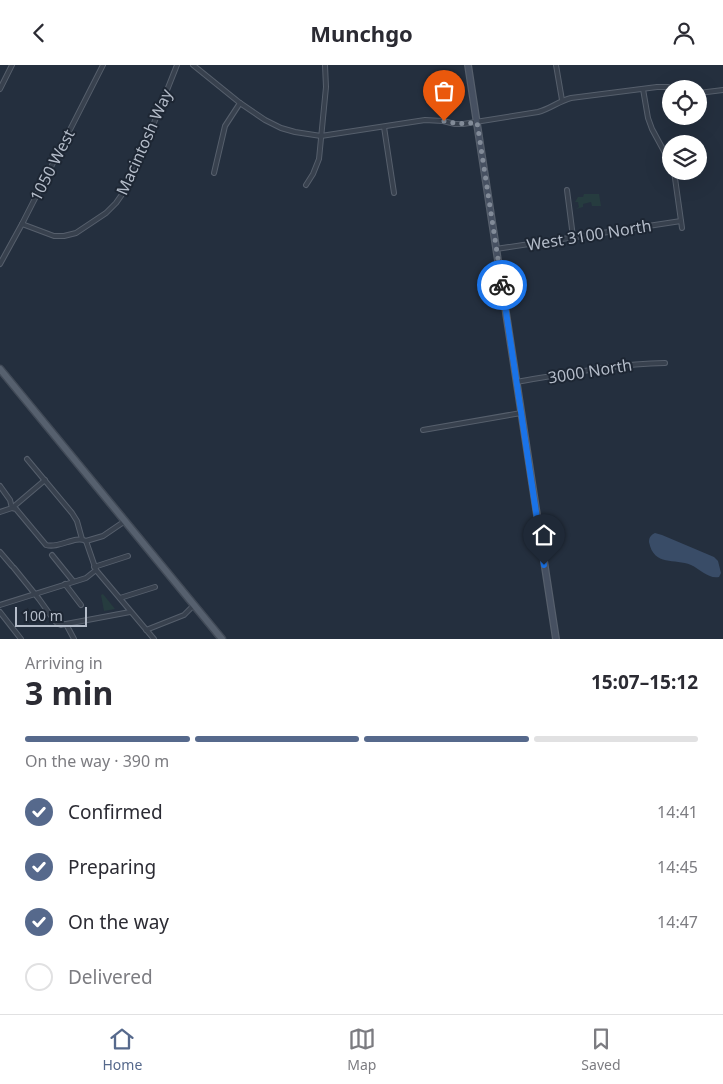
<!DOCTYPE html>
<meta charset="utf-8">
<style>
:root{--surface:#fff;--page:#f2f2f3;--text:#2b2b33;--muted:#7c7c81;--line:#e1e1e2;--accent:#56698c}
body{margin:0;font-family:"Noto Sans",sans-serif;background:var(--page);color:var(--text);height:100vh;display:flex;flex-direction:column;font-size:19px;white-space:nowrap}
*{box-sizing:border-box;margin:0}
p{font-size:16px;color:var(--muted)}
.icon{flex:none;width:28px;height:28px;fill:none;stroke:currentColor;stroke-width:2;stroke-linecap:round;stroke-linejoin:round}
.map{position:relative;height:574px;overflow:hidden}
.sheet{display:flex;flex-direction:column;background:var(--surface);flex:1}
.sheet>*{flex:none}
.tools{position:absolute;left:662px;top:15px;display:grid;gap:10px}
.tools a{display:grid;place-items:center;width:45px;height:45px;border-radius:50%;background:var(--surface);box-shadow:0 5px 20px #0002;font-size:25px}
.scale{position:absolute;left:15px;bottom:12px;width:72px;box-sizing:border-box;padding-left:5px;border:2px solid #b4bcc9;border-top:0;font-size:14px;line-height:18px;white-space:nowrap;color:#b4bcc9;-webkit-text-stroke:4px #1d2633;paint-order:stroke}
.pin{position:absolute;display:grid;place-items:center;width:42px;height:42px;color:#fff;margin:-51px -21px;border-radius:50% 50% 50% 0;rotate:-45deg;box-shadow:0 0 5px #0007}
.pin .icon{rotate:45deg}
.courier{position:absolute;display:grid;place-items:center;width:50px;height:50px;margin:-25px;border:4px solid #1a73e8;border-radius:50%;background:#fff;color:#222;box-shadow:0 1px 6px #0007}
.head em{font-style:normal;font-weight:700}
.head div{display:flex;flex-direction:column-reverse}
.head{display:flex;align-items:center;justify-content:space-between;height:85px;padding:0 25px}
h1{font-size:32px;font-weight:700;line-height:38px}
.bar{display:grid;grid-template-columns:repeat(4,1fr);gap:8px 5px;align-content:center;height:60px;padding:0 25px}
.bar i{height:6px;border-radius:4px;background:var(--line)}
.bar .current{background:var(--accent)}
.bar p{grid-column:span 4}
ol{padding:0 25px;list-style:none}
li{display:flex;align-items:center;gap:15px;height:55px}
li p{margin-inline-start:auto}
li .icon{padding:5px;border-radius:50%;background:var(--accent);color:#fff;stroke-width:4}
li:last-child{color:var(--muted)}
li i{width:28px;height:28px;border:2px solid var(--line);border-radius:50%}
header{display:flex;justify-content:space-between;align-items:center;height:65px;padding:0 25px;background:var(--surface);font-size:22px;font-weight:700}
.tab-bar{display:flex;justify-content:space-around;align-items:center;height:70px;border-top:1px solid var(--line);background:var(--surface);font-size:14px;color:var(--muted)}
.tab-bar a{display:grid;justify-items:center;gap:2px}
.tab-bar .current{color:var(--accent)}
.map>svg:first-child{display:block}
.green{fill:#263c3f}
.water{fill:#394c67}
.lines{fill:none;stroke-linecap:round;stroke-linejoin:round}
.street-casing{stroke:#565f6c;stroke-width:6}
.secondary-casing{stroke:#565f6c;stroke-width:8}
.primary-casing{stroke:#414a57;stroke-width:9}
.street{stroke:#38414e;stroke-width:4}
.secondary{stroke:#465061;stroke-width:5.5}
.primary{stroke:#56606e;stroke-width:6}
.done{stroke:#828b98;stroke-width:5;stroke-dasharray:0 9}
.route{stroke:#1a73e8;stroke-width:6}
.labels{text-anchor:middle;stroke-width:4;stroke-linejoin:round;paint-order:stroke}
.street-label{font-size:16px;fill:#b4bcc9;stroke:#1d2633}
</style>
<header><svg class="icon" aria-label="back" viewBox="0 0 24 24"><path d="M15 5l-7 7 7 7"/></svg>Munchgo<svg class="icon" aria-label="person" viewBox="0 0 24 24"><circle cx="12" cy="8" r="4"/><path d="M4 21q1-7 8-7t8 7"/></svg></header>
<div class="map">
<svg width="723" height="574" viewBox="0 0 723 574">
<rect width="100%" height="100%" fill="#242f3e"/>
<g class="green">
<polygon points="584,129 599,129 601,141 592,141 591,137 583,139 583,142 576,144 579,142 578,137 575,137 578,132 583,132"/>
<polygon points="103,529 115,544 104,546 101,530"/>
</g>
<path class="water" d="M655,468L662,470L714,492L718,496L721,508L719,512C708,514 700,504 691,500C675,493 654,502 649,477C649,472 651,470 655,468Z"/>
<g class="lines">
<defs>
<g id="street">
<path d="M193,0L240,38L265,55L281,63L295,67L321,71L425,55L443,56L455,59H463L538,47C550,44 559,36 571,33L657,22H668L672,24"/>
<polyline points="556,0 562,35"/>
<polyline points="0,24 12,0"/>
<polyline points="643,24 648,53 652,64 671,99"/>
<polyline points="699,28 723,25"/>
<polyline points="384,62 394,128"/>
<polyline points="674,106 682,163"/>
<polyline points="214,108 225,61 240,38"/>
<polyline points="306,120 313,109 319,94 326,22 325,0"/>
<polyline points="567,125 573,172"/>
<polyline points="22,159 54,171 64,171 76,168 106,148 116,138 123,128 146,78 177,0"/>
<polyline points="496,184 681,156"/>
<polyline points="0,199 22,159 103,0"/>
<path d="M516,317C565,309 615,299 665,298"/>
<polyline points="423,365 521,348"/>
<polyline points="27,394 72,448 77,456 82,474"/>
<polyline points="0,421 10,435 12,443 45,415"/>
<path d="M0,447L12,443L16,444L46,480C59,484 75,470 86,476L103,471L125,456"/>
<polyline points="86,476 96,505 154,574"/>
<polyline points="0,487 12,501"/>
<polyline points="52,490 73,516"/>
<polyline points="94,502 128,491"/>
<polyline points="14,503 39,534 54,555 57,558 61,560 66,559 74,574"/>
<polyline points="65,519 81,540"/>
<polyline points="120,533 155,522"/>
<polyline points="0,540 86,513 96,505"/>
<polyline points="0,547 21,574"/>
<polyline points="66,559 130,547"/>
<polyline points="146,565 184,550 194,540"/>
</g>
<polyline id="secondary" points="468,0 556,574"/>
<polyline id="primary" points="0,304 222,574"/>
</defs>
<use href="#street" class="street-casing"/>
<use href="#secondary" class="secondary-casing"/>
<use href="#primary" class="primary-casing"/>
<use href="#street" class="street"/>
<use href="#secondary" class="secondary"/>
<use href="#primary" class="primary"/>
</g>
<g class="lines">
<path class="done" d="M444,56C455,59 465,59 477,57L502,220"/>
<polyline class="route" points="502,220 544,500"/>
</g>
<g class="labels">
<g class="street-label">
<text transform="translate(144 77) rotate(-66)" y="6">Macintosh Way</text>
<text transform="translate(52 100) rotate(-63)" y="6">1050 West</text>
<text transform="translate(589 170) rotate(-9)" y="6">West 3100 North</text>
<text transform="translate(590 306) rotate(-9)" y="6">3000 North</text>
</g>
</g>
</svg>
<div class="tools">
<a><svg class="icon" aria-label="locate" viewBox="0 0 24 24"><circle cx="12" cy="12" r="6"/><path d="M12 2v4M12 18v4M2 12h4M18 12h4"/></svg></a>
<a><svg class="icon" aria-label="layers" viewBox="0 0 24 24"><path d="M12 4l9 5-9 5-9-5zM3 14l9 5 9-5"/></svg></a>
</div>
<div class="scale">100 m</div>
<div class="pin" style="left:444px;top:56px;background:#ea580c"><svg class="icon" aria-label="bag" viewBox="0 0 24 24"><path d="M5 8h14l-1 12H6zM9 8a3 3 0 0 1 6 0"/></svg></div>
<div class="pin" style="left:544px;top:500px;background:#1f2937"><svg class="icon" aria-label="home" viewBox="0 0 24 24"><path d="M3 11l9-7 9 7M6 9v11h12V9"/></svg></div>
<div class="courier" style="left:502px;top:220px"><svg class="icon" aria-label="bike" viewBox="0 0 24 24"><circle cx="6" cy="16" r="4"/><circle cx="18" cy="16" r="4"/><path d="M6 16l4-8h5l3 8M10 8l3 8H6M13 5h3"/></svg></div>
</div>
<section class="sheet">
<div class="head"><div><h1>3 min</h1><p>Arriving in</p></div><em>15:07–15:12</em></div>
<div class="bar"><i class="current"></i><i class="current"></i><i class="current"></i><i></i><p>On the way · 390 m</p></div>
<ol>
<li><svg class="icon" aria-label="check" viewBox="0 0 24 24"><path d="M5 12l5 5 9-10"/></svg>Confirmed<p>14:41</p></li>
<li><svg class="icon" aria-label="check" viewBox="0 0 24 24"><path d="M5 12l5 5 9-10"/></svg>Preparing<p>14:45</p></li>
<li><svg class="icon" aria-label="check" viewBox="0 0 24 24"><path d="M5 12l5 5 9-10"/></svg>On the way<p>14:47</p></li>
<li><i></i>Delivered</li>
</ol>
</section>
<nav class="tab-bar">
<a class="current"><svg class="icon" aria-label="home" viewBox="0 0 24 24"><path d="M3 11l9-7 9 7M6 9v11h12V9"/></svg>Home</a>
<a><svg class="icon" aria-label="map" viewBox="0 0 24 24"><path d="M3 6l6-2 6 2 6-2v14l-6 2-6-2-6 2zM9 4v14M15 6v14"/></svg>Map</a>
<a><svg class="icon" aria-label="saved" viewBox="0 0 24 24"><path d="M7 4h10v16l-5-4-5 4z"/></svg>Saved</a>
</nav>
